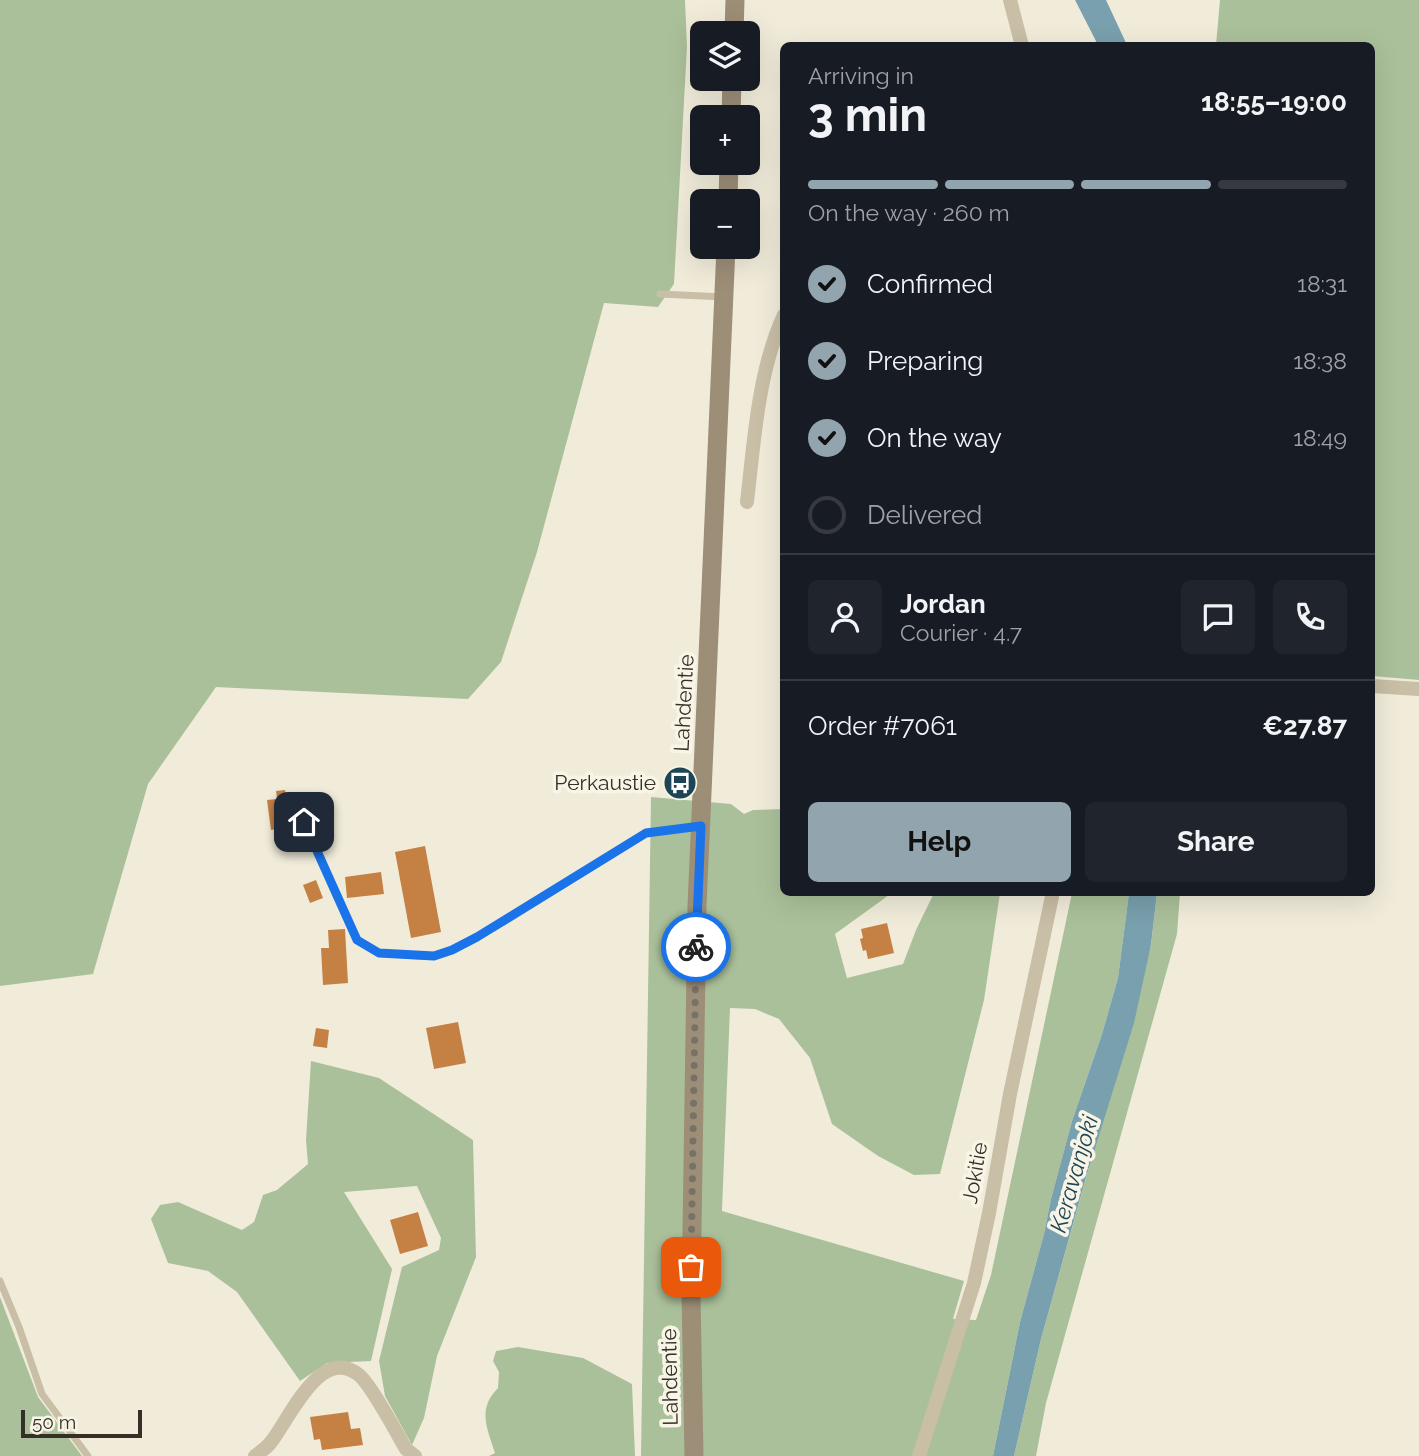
<!DOCTYPE html>
<meta charset="utf-8">
<style>
:root{--surface:#171b24;--page:#20242c;--text:#f1f3f6;--muted:#9ea1a6;--line:#363941;--accent:#92a5ae}
body{margin:0;font-family:Raleway,sans-serif;background:var(--page);color:var(--text);height:100vh;display:flex;flex-direction:column;font-size:26px;white-space:nowrap}
*{box-sizing:border-box;margin:0}
p{font-size:23px;color:var(--muted)}
.icon{flex:none;width:38px;height:38px;fill:none;stroke:currentColor;stroke-width:2;stroke-linecap:round;stroke-linejoin:round}
.map{position:relative;flex:1;overflow:hidden}
.drawer{position:absolute;left:780px;top:42px;width:595px;height:854px;display:flex;flex-direction:column;background:var(--surface);border-radius:10px;box-shadow:0 7px 28px #0002}
.drawer>*{flex:none}
.fabs{position:absolute;left:690px;top:21px;display:grid;gap:14px}
.fabs a{display:grid;place-items:center;width:70px;height:70px;border-radius:10px;background:var(--surface);box-shadow:0 7px 28px #0002;font-size:35px}
.scale{position:absolute;left:21px;bottom:18px;width:121px;box-sizing:border-box;padding-left:7px;border:4px solid #352f27;border-top:0;font-size:19px;line-height:24px;white-space:nowrap;color:#352f27;-webkit-text-stroke:5px #f9f5e6;paint-order:stroke}
.pin{position:absolute;display:grid;place-items:center;width:60px;height:60px;color:#fff;margin:-30px;border-radius:14px;box-shadow:0 4px 10px #0006}
.courier{position:absolute;display:grid;place-items:center;width:70px;height:70px;margin:-35px;border:5px solid #1a73e8;border-radius:50%;background:#fff;color:#222;box-shadow:0 2px 9px #0007}
.headline em{font-style:normal;font-weight:700}
.headline div{display:flex;flex-direction:column-reverse}
.headline{display:flex;align-items:center;justify-content:space-between;height:119px;padding:0 28px}
h1{font-size:46px;font-weight:700;line-height:52px}
.bar{display:grid;grid-template-columns:repeat(4,1fr);gap:10px 7px;align-content:center;height:84px;padding:0 28px}
.bar i{height:9px;border-radius:5px;background:var(--line)}
.bar .selected{background:var(--accent)}
.bar p{grid-column:span 4}
.line{display:flex;align-items:center;gap:18px;padding:0 28px;border-top:2px solid var(--line)}
.line div{flex:1}
.round{display:grid;place-items:center;flex:none;width:74px;height:74px;border-radius:10px;background:var(--page)}
ol{padding:0 28px;list-style:none}
li{display:flex;align-items:center;gap:21px;height:77px}
li p{margin-inline-start:auto}
li .icon{padding:7px;border-radius:50%;background:var(--accent);color:#111;stroke-width:4}
li:last-child{color:var(--muted)}
li i{width:38px;height:38px;border:4px solid var(--line);border-radius:50%}
.button{display:flex;gap:14px;margin-top:auto;padding:14px 28px}
.button a{flex:1;height:80px;border-radius:10px;background:var(--accent);color:#111;font-size:28px;font-weight:700;line-height:80px;text-align:center}
.button a+a{background:var(--page);color:var(--text)}
.map>svg:first-child{display:block}
.green{fill:#aac09a}
.water{fill:#79a0ae}
.building{fill:#c58144}
.lines{fill:none;stroke-linecap:round;stroke-linejoin:round}
.service{stroke:#c9bea6;stroke-width:7}
.minor{stroke:#c9bea6;stroke-width:14}
.secondary{stroke:#9d8e77;stroke-width:19}
.done{stroke:#777166;stroke-width:7;stroke-dasharray:0 12.6}
.route{stroke:#1a73e8;stroke-width:9}
.labels{text-anchor:middle;stroke-width:7;stroke-linejoin:round;paint-order:stroke}
.street-label{font-size:21px;fill:#352f27;stroke:#f9f5e6}
.poi-label{font-size:21px;fill:#352f27;stroke:#f9f5e6;text-anchor:end}
.water-label{font-size:23px;font-style:italic;fill:#1d4556;stroke:#f9f5e6}
</style>
<div class="map">
<svg width="1419" height="1456" viewBox="0 0 1419 1456">
<rect width="100%" height="100%" fill="#f1ecda"/>
<g class="green">
<polygon points="0,0 685,0 687,47 674,284 658,307 604,303 537,552 501,662 468,699 216,687 148,784 93,974 0,986"/>
<polygon points="1220,0 1419,0 1419,680 1372,676 1372,46 1216,45"/>
<polygon points="651,797 731,804 744,814 753,810 784,809 784,892 888,893 889,895 835,934 847,978 903,964 916,930 934,893 1000,893 984,1000 940,1174 914,1175 878,1156 832,1124 810,1058 779,1019 755,1009 730,1008 722,1211 964,1281 953,1319 976,1320 991,1275 1072,893 1129,893 1118,978 1102,1034 1072,1121 1051,1199 1044,1234 1020,1322 993,1456 641,1456"/>
<polygon points="1157,893 1180,893 1177,934 1046,1403 1036,1456 1014,1456 1041,1339 1151,946"/>
<polygon points="311,1061 379,1078 473,1140 476,1257 437,1356 424,1418 412,1445 385,1396 379,1361 402,1267 439,1250 441,1238 417,1186 344,1192 392,1269 371,1361 327,1363 300,1381 237,1292 208,1271 168,1263 151,1219 160,1205 178,1202 242,1230 254,1222 263,1195 277,1190 308,1164 306,1140"/>
<polygon points="0,1297 38,1397 82,1456 0,1456"/>
<path d="M518,1347L583,1358L632,1384L635,1456H489L495,1453C487,1428 477,1409 498,1388L499,1372L493,1361L496,1351Z"/>
</g>
<g class="water">
<polygon points="1075,0 1106,0 1127,45 1098,45"/>
<polygon points="1129,893 1157,893 1151,945 1134,1023 1087,1174 1041,1339 1014,1456 993,1456 1020,1322 1044,1234 1051,1199 1072,1121 1102,1034 1118,978"/>
</g>
<g class="building">
<polygon points="285,790 291,827 271,830 267,800 277,799 276,791"/>
<polygon points="425,846 441,932 411,938 395,852"/>
<polygon points="381,872 384,894 347,898 345,877"/>
<polygon points="316,880 323,898 310,903 303,885"/>
<polygon points="887,923 894,953 868,959 866,950 863,951 860,939 863,938 861,929"/>
<polygon points="345,929 348,983 323,985 321,948 329,948 328,930"/>
<polygon points="458,1022 466,1063 434,1069 426,1028"/>
<polygon points="316,1028 329,1030 327,1048 313,1046"/>
<polygon points="418,1212 428,1246 400,1254 390,1220"/>
<polygon points="348,1412 351,1429 360,1428 363,1445 322,1450 320,1439 314,1440 310,1417"/>
</g>
<g class="lines">
<g class="service">
<polyline points="660,294 724,297"/>
<polyline points="304,822 357,940 379,953 418,956 434,956 452,950 502,923 646,833 697,826"/>
<polyline points="0,1281 19,1327 42,1394 88,1456"/>
</g>
<g class="minor">
<polyline points="1010,0 1022,46"/>
<path d="M747,502C754,442 758,371 784,315"/>
<polyline points="1372,686 1419,689"/>
<path d="M255,1456C260,1452 267,1448 271,1442C289,1420 320,1344 359,1375C372,1386 396,1432 406,1449L415,1456"/>
<polyline points="919,1456 974,1283 989,1213 1010,1094 1053,892"/>
</g>
<g class="secondary">
<polyline points="734,33 735,0"/>
<polyline points="731,117 732,79"/>
<polyline points="728,201 729,163"/>
<polyline points="694,1456 691,1295 697,906 726,247"/>
</g>
</g>
<g class="lines">
<polyline class="done" points="691,1267 696,947"/>
<polyline class="route" points="304,822 357,940 379,953 434,956 452,950 477,937 646,833 701,826 696,947"/>
</g>
<defs>
<symbol id="bus-disc" viewBox="-11 -11 22 22"><circle r="9.5" fill="#1d4556" stroke="#f9f5e6"/><path d="M-5-6H5V4H4V6H2V4H-2V6H-4V4H-5ZM-3.5-4V0h7V-4ZM-3.5 1.2v1.5H-2V1.2ZM2 1.2v1.5H3.5V1.2Z" fill="#fff"/></symbol>
</defs>
<g fill-rule="evenodd">
<use href="#bus-disc" x="661" y="764" width="38" height="38"/>
</g>
<g class="labels">
<g class="street-label">
<text transform="translate(684 703) rotate(-87)" y="7">Lahdentie</text>
<text transform="translate(975 1173) rotate(-80)" y="7">Jokitie</text>
<text transform="translate(670 1377) rotate(-91)" y="7">Lahdentie</text>
</g>
<g class="poi-label">
<text x="656" y="790">Perkaustie</text>
</g>
<g class="water-label">
<text transform="translate(1074 1174) rotate(-74)" y="8">Keravanjoki</text>
</g>
</g>
</svg>
<div class="fabs">
<a><svg class="icon" aria-label="layers" viewBox="0 0 24 24"><path d="M12 4l9 5-9 5-9-5zM3 14l9 5 9-5"/></svg></a>
<a>+</a>
<a>−</a>
</div>
<div class="scale">50 m</div>
<div class="pin" style="left:691px;top:1267px;background:#ea580c"><svg class="icon" aria-label="bag" viewBox="0 0 24 24"><path d="M5 8h14l-1 12H6zM9 8a3 3 0 0 1 6 0"/></svg></div>
<div class="pin" style="left:304px;top:822px;background:#1f2937"><svg class="icon" aria-label="home" viewBox="0 0 24 24"><path d="M3 11l9-7 9 7M6 9v11h12V9"/></svg></div>
<div class="courier" style="left:696px;top:947px"><svg class="icon" aria-label="bike" viewBox="0 0 24 24"><circle cx="6" cy="16" r="4"/><circle cx="18" cy="16" r="4"/><path d="M6 16l4-8h5l3 8M10 8l3 8H6M13 5h3"/></svg></div>
<section class="drawer">
<div class="headline"><div><h1>3 min</h1><p>Arriving in</p></div><em>18:55–19:00</em></div>
<div class="bar"><i class="selected"></i><i class="selected"></i><i class="selected"></i><i></i><p>On the way · 260 m</p></div>
<ol>
<li><svg class="icon" aria-label="check" viewBox="0 0 24 24"><path d="M5 12l5 5 9-10"/></svg>Confirmed<p>18:31</p></li>
<li><svg class="icon" aria-label="check" viewBox="0 0 24 24"><path d="M5 12l5 5 9-10"/></svg>Preparing<p>18:38</p></li>
<li><svg class="icon" aria-label="check" viewBox="0 0 24 24"><path d="M5 12l5 5 9-10"/></svg>On the way<p>18:49</p></li>
<li><i></i>Delivered</li>
</ol>
<div class="line" style="height:126px"><a class="round"><svg class="icon" aria-label="person" viewBox="0 0 24 24"><circle cx="12" cy="8" r="4"/><path d="M4 21q1-7 8-7t8 7"/></svg></a><div><b>Jordan</b><p>Courier · 4.7</p></div><a class="round"><svg class="icon" aria-label="chat" viewBox="0 0 24 24"><path d="M4 5h16v11H9l-5 4z"/></svg></a><a class="round"><svg class="icon" aria-label="phone" viewBox="0 0 24 24"><path d="M5 4h4l2 5-3 2q2 4 5 5l2-3 5 2v4C11 20 4 13 5 4z"/></svg></a></div>
<div class="line" style="height:91px"><div>Order #7061</div><b>€27.87</b></div>
<div class="button"><a>Help</a><a>Share</a></div>
</section>
</div>
